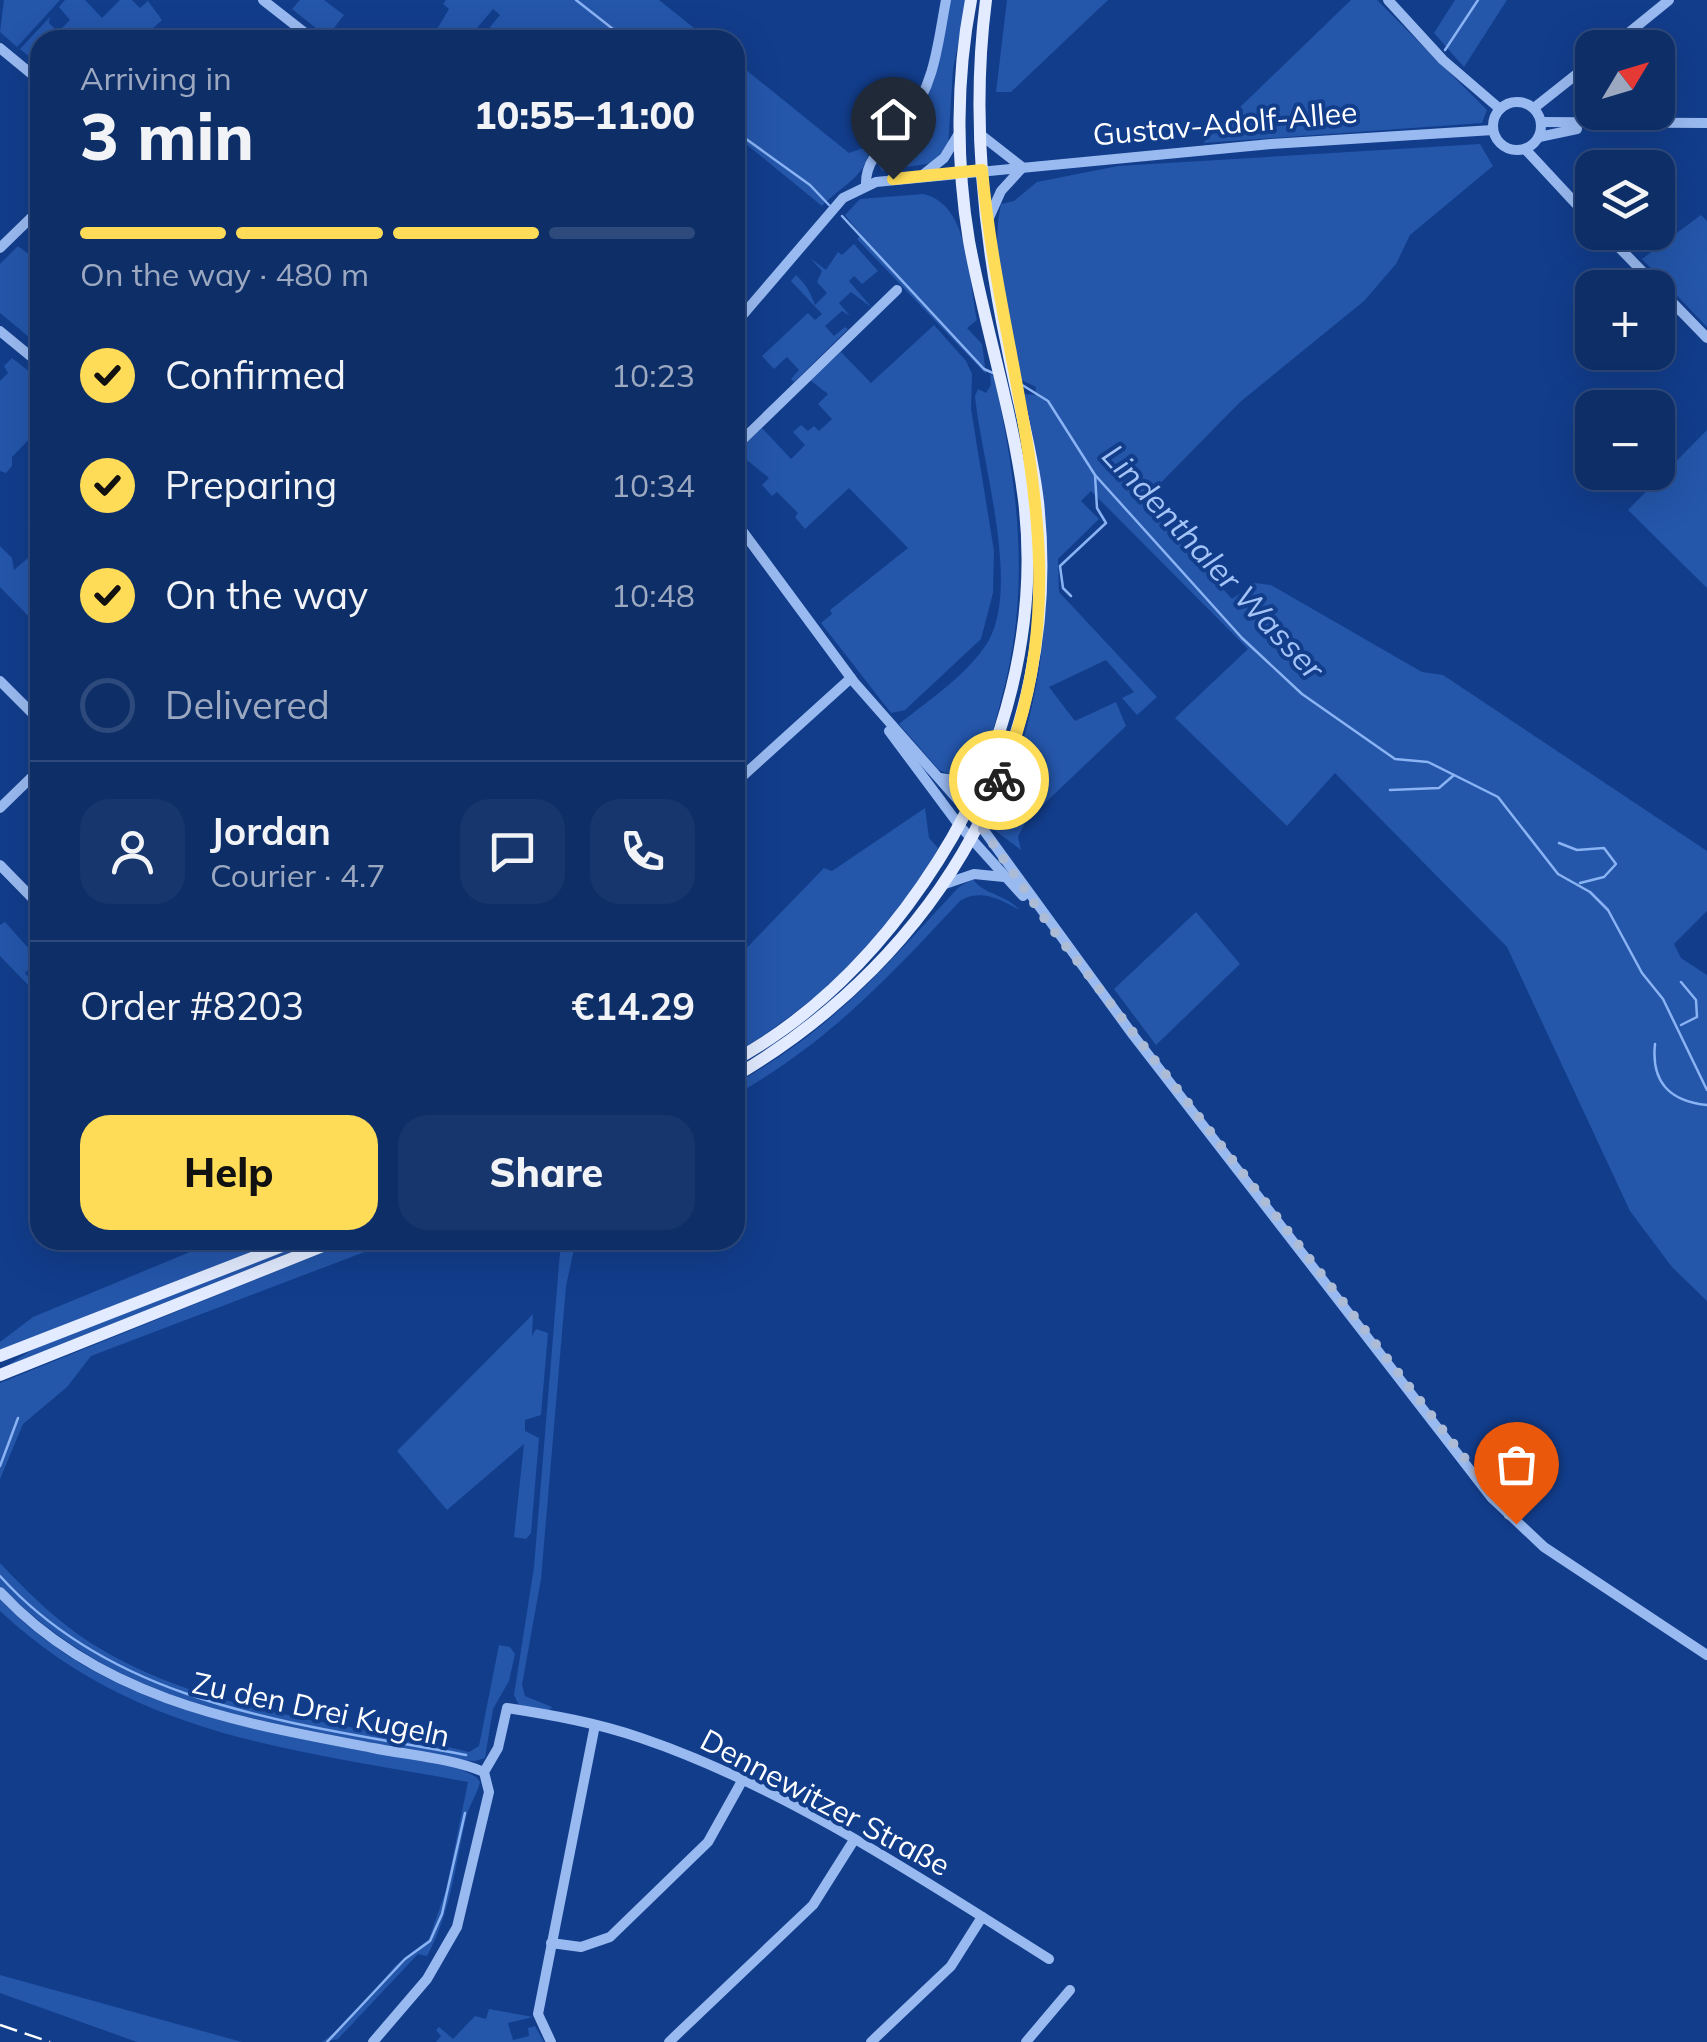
<!DOCTYPE html>
<meta charset="utf-8">
<style>
:root{--surface:#0e2e68;--page:#17366e;--text:#f1f3f6;--muted:#9ba8c0;--line:#2e4a7c;--accent:#ffdc58}
body{margin:0;font-family:Mulish,sans-serif;background:var(--page);color:var(--text);height:100vh;display:flex;flex-direction:column;font-size:38px;white-space:nowrap}
*{box-sizing:border-box;margin:0}
p{font-size:32px;color:var(--muted)}
.icon{flex:none;width:55px;height:55px;fill:none;stroke:currentColor;stroke-width:2;stroke-linecap:round;stroke-linejoin:round}
.map{position:relative;flex:1;overflow:hidden}
.sheet{position:absolute;left:30px;top:30px;width:715px;height:1220px;display:flex;flex-direction:column;background:var(--surface);border-radius:30px;box-shadow:0 10px 40px #0002,0 0 0 2px var(--line)}
.sheet>*{flex:none}
.needle{width:65px;rotate:52deg}
.controls{position:absolute;left:1575px;top:30px;display:grid;gap:20px}
.controls a{display:grid;place-items:center;width:100px;height:100px;border-radius:20px;background:var(--surface);box-shadow:0 10px 40px #0002,0 0 0 2px var(--line);font-size:50px}
.pin{position:absolute;display:grid;place-items:center;width:85px;height:85px;color:#fff;margin:-102px -42px;border-radius:50% 50% 50% 0;rotate:-45deg;box-shadow:0 0 10px #0007}
.pin .icon{rotate:45deg}
.courier{position:absolute;display:grid;place-items:center;width:100px;height:100px;margin:-50px;border:8px solid #ffdc58;border-radius:50%;background:#fff;color:#222;box-shadow:0 2px 12px #0007}
.headline em{font-style:normal;font-weight:800}
.headline div{display:flex;flex-direction:column-reverse}
.headline{display:flex;align-items:center;justify-content:space-between;height:170px;padding:0 50px}
h1{font-size:65px;font-weight:800;line-height:75px}
.bar{display:grid;grid-template-columns:repeat(4,1fr);gap:15px 10px;align-content:center;height:120px;padding:0 50px}
.bar i{height:12px;border-radius:8px;background:var(--line)}
.bar .current{background:var(--accent)}
.bar p{grid-column:span 4}
.line{display:flex;align-items:center;gap:25px;padding:0 50px;border-top:2px solid var(--line)}
.line div{flex:1}
.round{display:grid;place-items:center;flex:none;width:105px;height:105px;border-radius:30px;background:var(--page)}
ol{padding:0 50px;list-style:none}
li{display:flex;align-items:center;gap:30px;height:110px}
li p{margin-inline-start:auto}
li .icon{padding:10px;border-radius:50%;background:var(--accent);color:#111;stroke-width:4}
li:last-child{color:var(--muted)}
li i{width:55px;height:55px;border:5px solid var(--line);border-radius:50%}
.action{display:flex;gap:20px;margin-top:auto;padding:20px 50px}
.action a{flex:1;height:115px;border-radius:30px;background:var(--accent);color:#111;font-size:40px;font-weight:800;line-height:115px;text-align:center}
.action a+a{background:var(--page);color:var(--text)}
.map>svg:first-child{display:block}
.green{fill:#2456aa}
.lines{fill:none;stroke-linecap:round;stroke-linejoin:round}
.stream{stroke:#8ab3f4;stroke-width:2.5}
.minor{stroke:#99baf1;stroke-width:10}
.major{stroke:#e2ebff;stroke-width:12}
.rail{stroke:#fff;stroke-width:2.5;stroke-dasharray:18 8;stroke-linecap:butt}
.done{stroke:#acbbd6;stroke-width:10;stroke-dasharray:0 18}
.route{stroke:#ffdc58;stroke-width:12}
.labels{text-anchor:middle;stroke-width:8;stroke-linejoin:round;paint-order:stroke}
.street-label{font-size:30px;fill:#fff;stroke:#123d8b}
.water-label{font-size:32px;font-style:italic;fill:#a4c4f8;stroke:#123d8b}
</style>
<div class="map">
<svg width="1707" height="2042" viewBox="0 0 1707 2042">
<rect width="100%" height="100%" fill="#123d8b"/>
<g class="green">
<polygon points="4,0 60,0 17,47 0,32"/>
<polygon points="65,0 85,0 102,18 120,0 132,0 140,8 148,1 162,20 140,40 40,40 40,65 20,49 50,17 49,23 58,32 70,20 59,7"/>
<polygon points="300,0 324,0 344,15 327,37 292,9"/>
<polygon points="446,0 659,0 709,40 611,40 606,36 602,40 507,40 490,27 500,15 493,9 467,40 442,40 445,36 437,29 449,9 443,4"/>
<polygon points="950,0 967,0 953,69 948,147 932,163 882,171 877,162 922,110"/>
<polygon points="1007,0 1108,0 1011,92 996,92"/>
<polygon points="1351,0 1377,0 1487,110 1482,123 1203,143"/>
<polygon points="1455,0 1507,0 1464,67 1434,33"/>
<path d="M735,61L849,153L869,146C869,176 839,187 822,206L735,135Z"/>
<path d="M1480,144L1493,166L1410,235L1396,264L1364,301L1240,402L1143,501L1232,599L1255,583L1271,585L1422,672L1443,675L1707,851V911L1674,944L1681,958L1707,975V1301L1672,1267L1630,1211L1507,947L1335,773L1287,826L1175,718L1248,649L1091,491L1081,501L1099,519L1058,559L1059,592L1157,697L1137,715L1122,698L1134,692L1106,660L1049,687L1075,721L1116,702L1126,726L1026,821L1018,837L1021,850L993,829L994,815C1001,793 1013,773 1020,751C1057,632 1052,513 1024,394L1035,395L1036,387L1019,379C1008,324 989,260 1001,204L1014,201L1037,182L1118,166Z"/>
<path d="M923,194C970,204 968,279 977,320L967,328L982,344L986,374L857,239L861,235L845,215L860,199Z"/>
<polygon points="1701,215 1707,221 1707,327 1642,259"/>
<path d="M854,244L878,271L862,284L854,276L849,281L872,308L851,292L839,303L850,316L842,311L825,326L834,336L845,327L848,329L794,382L791,379L799,370L787,357L774,369L762,356L808,313L815,320L822,314L791,281L796,275C808,286 810,293 815,305L827,293L817,282L822,271L810,258L826,270L838,252L842,255Z"/>
<polygon points="18,246 40,263 40,346 0,313 0,264"/>
<polygon points="934,325 966,361 972,374 971,409 994,551 993,593 981,639 905,710 891,713 821,623 832,614 830,610 908,548 849,488 805,529 795,517 798,513 777,492 772,496 762,485 769,478 737,452 762,428 791,459 805,445 793,432 801,425 808,431 814,426 819,431 832,419 818,404 828,394 810,380 841,352 871,383"/>
<polygon points="12,358 40,380 40,428 12,457 12,466 6,473 0,471 0,381 8,373 4,366"/>
<path d="M990,374L994,376C1018,487 1032,589 1001,700C992,733 989,760 959,778L939,770L899,724C929,700 969,674 989,640C1020,583 981,459 975,396L978,389L986,393L991,385Z"/>
<polygon points="1707,430 1707,588 1628,510"/>
<polygon points="0,546 12,558 14,570 28,558 40,575 40,628 0,587"/>
<path d="M925,808L929,838L938,848C897,936 815,1003 735,1054V960L824,868L832,871Z"/>
<path d="M973,879C982,894 1005,894 1020,910C1003,901 983,888 961,900C888,978 829,1042 735,1095V1084C836,1027 882,969 959,887Z"/>
<polygon points="1196,912 1240,964 1156,1045 1114,989"/>
<polygon points="5,922 38,959 25,973 37,988 34,991 0,956 0,925"/>
<polygon points="219,1240 283,1240 0,1350 0,1342 33,1317"/>
<polygon points="311,1240 322,1240 0,1370 38,1346"/>
<polygon points="354,1240 396,1240 91,1356 67,1387 23,1424 0,1479 0,1383"/>
<polygon points="561,1240 576,1240 566,1286 541,1579 522,1685 525,1696 552,1707 549,1711 519,1705 514,1695 534,1567"/>
<polygon points="533,1314 532,1336 536,1329 548,1333 541,1415 525,1420 525,1431 539,1438 531,1533 526,1539 514,1537 524,1444 447,1510 397,1451"/>
<path d="M0,1563C32,1597 65,1629 106,1652C214,1715 350,1721 469,1752L479,1746L499,1645L510,1647L515,1654L509,1681L493,1709L485,1758L475,1761C432,1760 388,1746 346,1738C205,1710 107,1690 0,1586Z"/>
<path d="M0,1599C97,1702 231,1725 363,1751C397,1758 447,1759 476,1777L480,1782C477,1795 469,1805 466,1818C455,1866 451,1912 427,1956L418,1954L338,2039L322,2042L345,2024L396,1965L429,1939L446,1890L468,1782C294,1750 135,1737 0,1611Z"/>
<polygon points="0,1975 242,2042 137,2042 0,1993"/>
<polygon points="489,2009 533,2017 508,2023 513,2040 529,2036 528,2028 535,2026 544,2042 436,2042 441,2036 436,2030 439,2027 453,2039 475,2016 486,2019"/>
</g>
<g class="lines">
<g class="stream">
<polyline points="576,0 627,40"/>
<polyline points="1445,50 1478,0"/>
<polyline points="735,131 810,185 829,205"/>
<polyline points="842,216 984,369 993,373"/>
<polyline points="1019,383 1048,401 1095,475 1242,638 1302,694 1395,759 1428,762 1498,797 1558,874 1590,892 1608,910 1642,973 1663,999 1707,1090"/>
<polyline points="1071,596 1063,588 1060,566 1106,523 1097,508 1095,475"/>
<polyline points="1390,790 1439,788 1454,775"/>
<polyline points="1559,843 1577,850 1604,848 1616,864 1604,877 1580,883"/>
<polyline points="1681,1025 1697,1017 1696,1000 1681,982"/>
<path d="M1655,1044C1651,1082 1669,1101 1707,1105"/>
<polyline points="0,1466 18,1418"/>
<path d="M0,1576C119,1708 302,1724 466,1755"/>
<polyline points="327,2042 405,1959 430,1941 442,1914 465,1813"/>
</g>
<g class="minor">
<polyline points="263,0 314,40"/>
<polyline points="1388,0 1443,60 1500,109"/>
<polyline points="0,48 40,81"/>
<polyline points="1610,48 1669,0"/>
<circle cx="1517" cy="126" r="24"/>
<polyline points="1534,108 1592,62"/>
<polyline points="1541,122 1707,123"/>
<polyline points="981,135 1022,167"/>
<polyline points="1539,137 1577,129"/>
<polyline points="1525,149 1592,221"/>
<polyline points="924,174 944,158 958,135"/>
<path d="M866,185C865,156 890,141 907,120C935,85 938,42 946,0"/>
<polyline points="988,220 1001,191 1022,168"/>
<polyline points="1604,232 1707,338"/>
<polyline points="0,248 40,209"/>
<polyline points="735,324 843,198 876,182 1271,144 1493,130"/>
<polyline points="0,331 40,364"/>
<polyline points="735,447 897,290"/>
<polyline points="40,509 33,521 40,530"/>
<polyline points="735,521 854,682 980,825 1133,1035 1491,1497 1544,1547 1707,1655"/>
<polyline points="0,681 40,721"/>
<polyline points="889,731 959,825 1023,896"/>
<polyline points="940,778 960,781 987,766"/>
<polyline points="735,783 851,678"/>
<polyline points="0,808 40,769"/>
<polyline points="0,865 40,906"/>
<polyline points="942,885 974,874 1004,877"/>
<path d="M0,1592C100,1699 236,1722 373,1748C408,1755 451,1758 484,1772"/>
<polyline points="551,1943 581,1947 610,1937 708,1842 742,1781"/>
<path d="M373,2042L427,1979L457,1927L489,1792L484,1772L498,1748L507,1708C552,1715 598,1723 641,1738C783,1786 922,1879 1049,1959"/>
<polyline points="551,2042 538,2014 595,1725"/>
<polyline points="669,2042 813,1905 854,1840"/>
<polyline points="871,2042 951,1966 982,1917"/>
<polyline points="1026,2042 1070,1990"/>
</g>
<g class="major">
<path d="M735,1060C820,1013 886,943 938,861C1005,756 1039,625 1024,500C1013,413 985,328 969,241C956,163 956,78 971,0"/>
<path d="M735,1076C940,956 1064,743 1038,502C1032,449 1017,398 1007,346C983,233 971,115 986,0"/>
<polyline points="0,1356 298,1240"/>
<polyline points="0,1375 338,1240"/>
</g>
<polyline class="rail" points="0,2025 50,2042"/>
</g>
<g class="lines">
<polyline class="done" points="999,780 980,825 1047,922 1516,1524"/>
<path class="route" d="M893,179L982,170C1001,380 1090,572 999,780"/>
</g>
<g class="labels">
<g class="street-label">
<text transform="translate(1225 124) rotate(-5)" y="10">Gustav-Adolf-Allee</text>
<text transform="translate(321 1710) rotate(12)" y="10">Zu den Drei Kugeln</text>
<text transform="translate(825 1803) rotate(28)" y="10">Dennewitzer Straße</text>
</g>
<g class="water-label">
<text transform="translate(1213 562) rotate(47)" y="11">Lindenthaler Wasser</text>
</g>
</g>
</svg>
<div class="controls">
<a><svg class="needle" viewBox="-14 -14 28 28"><path d="M0-13l5 13h-10z" fill="#e53935"/><path d="M0 13l5-13h-10z" fill="#9ba8c0"/></svg></a>
<a><svg class="icon" aria-label="layers" viewBox="0 0 24 24"><path d="M12 4l9 5-9 5-9-5zM3 14l9 5 9-5"/></svg></a>
<a>+</a>
<a>−</a>
</div>
<div class="pin" style="left:1516px;top:1524px;background:#ea580c"><svg class="icon" aria-label="bag" viewBox="0 0 24 24"><path d="M5 8h14l-1 12H6zM9 8a3 3 0 0 1 6 0"/></svg></div>
<div class="pin" style="left:893px;top:179px;background:#1f2937"><svg class="icon" aria-label="home" viewBox="0 0 24 24"><path d="M3 11l9-7 9 7M6 9v11h12V9"/></svg></div>
<div class="courier" style="left:999px;top:780px"><svg class="icon" aria-label="bike" viewBox="0 0 24 24"><circle cx="6" cy="16" r="4"/><circle cx="18" cy="16" r="4"/><path d="M6 16l4-8h5l3 8M10 8l3 8H6M13 5h3"/></svg></div>
<section class="sheet">
<div class="headline"><div><h1>3 min</h1><p>Arriving in</p></div><em>10:55–11:00</em></div>
<div class="bar"><i class="current"></i><i class="current"></i><i class="current"></i><i></i><p>On the way · 480 m</p></div>
<ol>
<li><svg class="icon" aria-label="check" viewBox="0 0 24 24"><path d="M5 12l5 5 9-10"/></svg>Confirmed<p>10:23</p></li>
<li><svg class="icon" aria-label="check" viewBox="0 0 24 24"><path d="M5 12l5 5 9-10"/></svg>Preparing<p>10:34</p></li>
<li><svg class="icon" aria-label="check" viewBox="0 0 24 24"><path d="M5 12l5 5 9-10"/></svg>On the way<p>10:48</p></li>
<li><i></i>Delivered</li>
</ol>
<div class="line" style="height:180px"><a class="round"><svg class="icon" aria-label="person" viewBox="0 0 24 24"><circle cx="12" cy="8" r="4"/><path d="M4 21q1-7 8-7t8 7"/></svg></a><div><b>Jordan</b><p>Courier · 4.7</p></div><a class="round"><svg class="icon" aria-label="chat" viewBox="0 0 24 24"><path d="M4 5h16v11H9l-5 4z"/></svg></a><a class="round"><svg class="icon" aria-label="phone" viewBox="0 0 24 24"><path d="M5 4h4l2 5-3 2q2 4 5 5l2-3 5 2v4C11 20 4 13 5 4z"/></svg></a></div>
<div class="line" style="height:130px"><div>Order #8203</div><b>€14.29</b></div>
<div class="action"><a>Help</a><a>Share</a></div>
</section>
</div>
